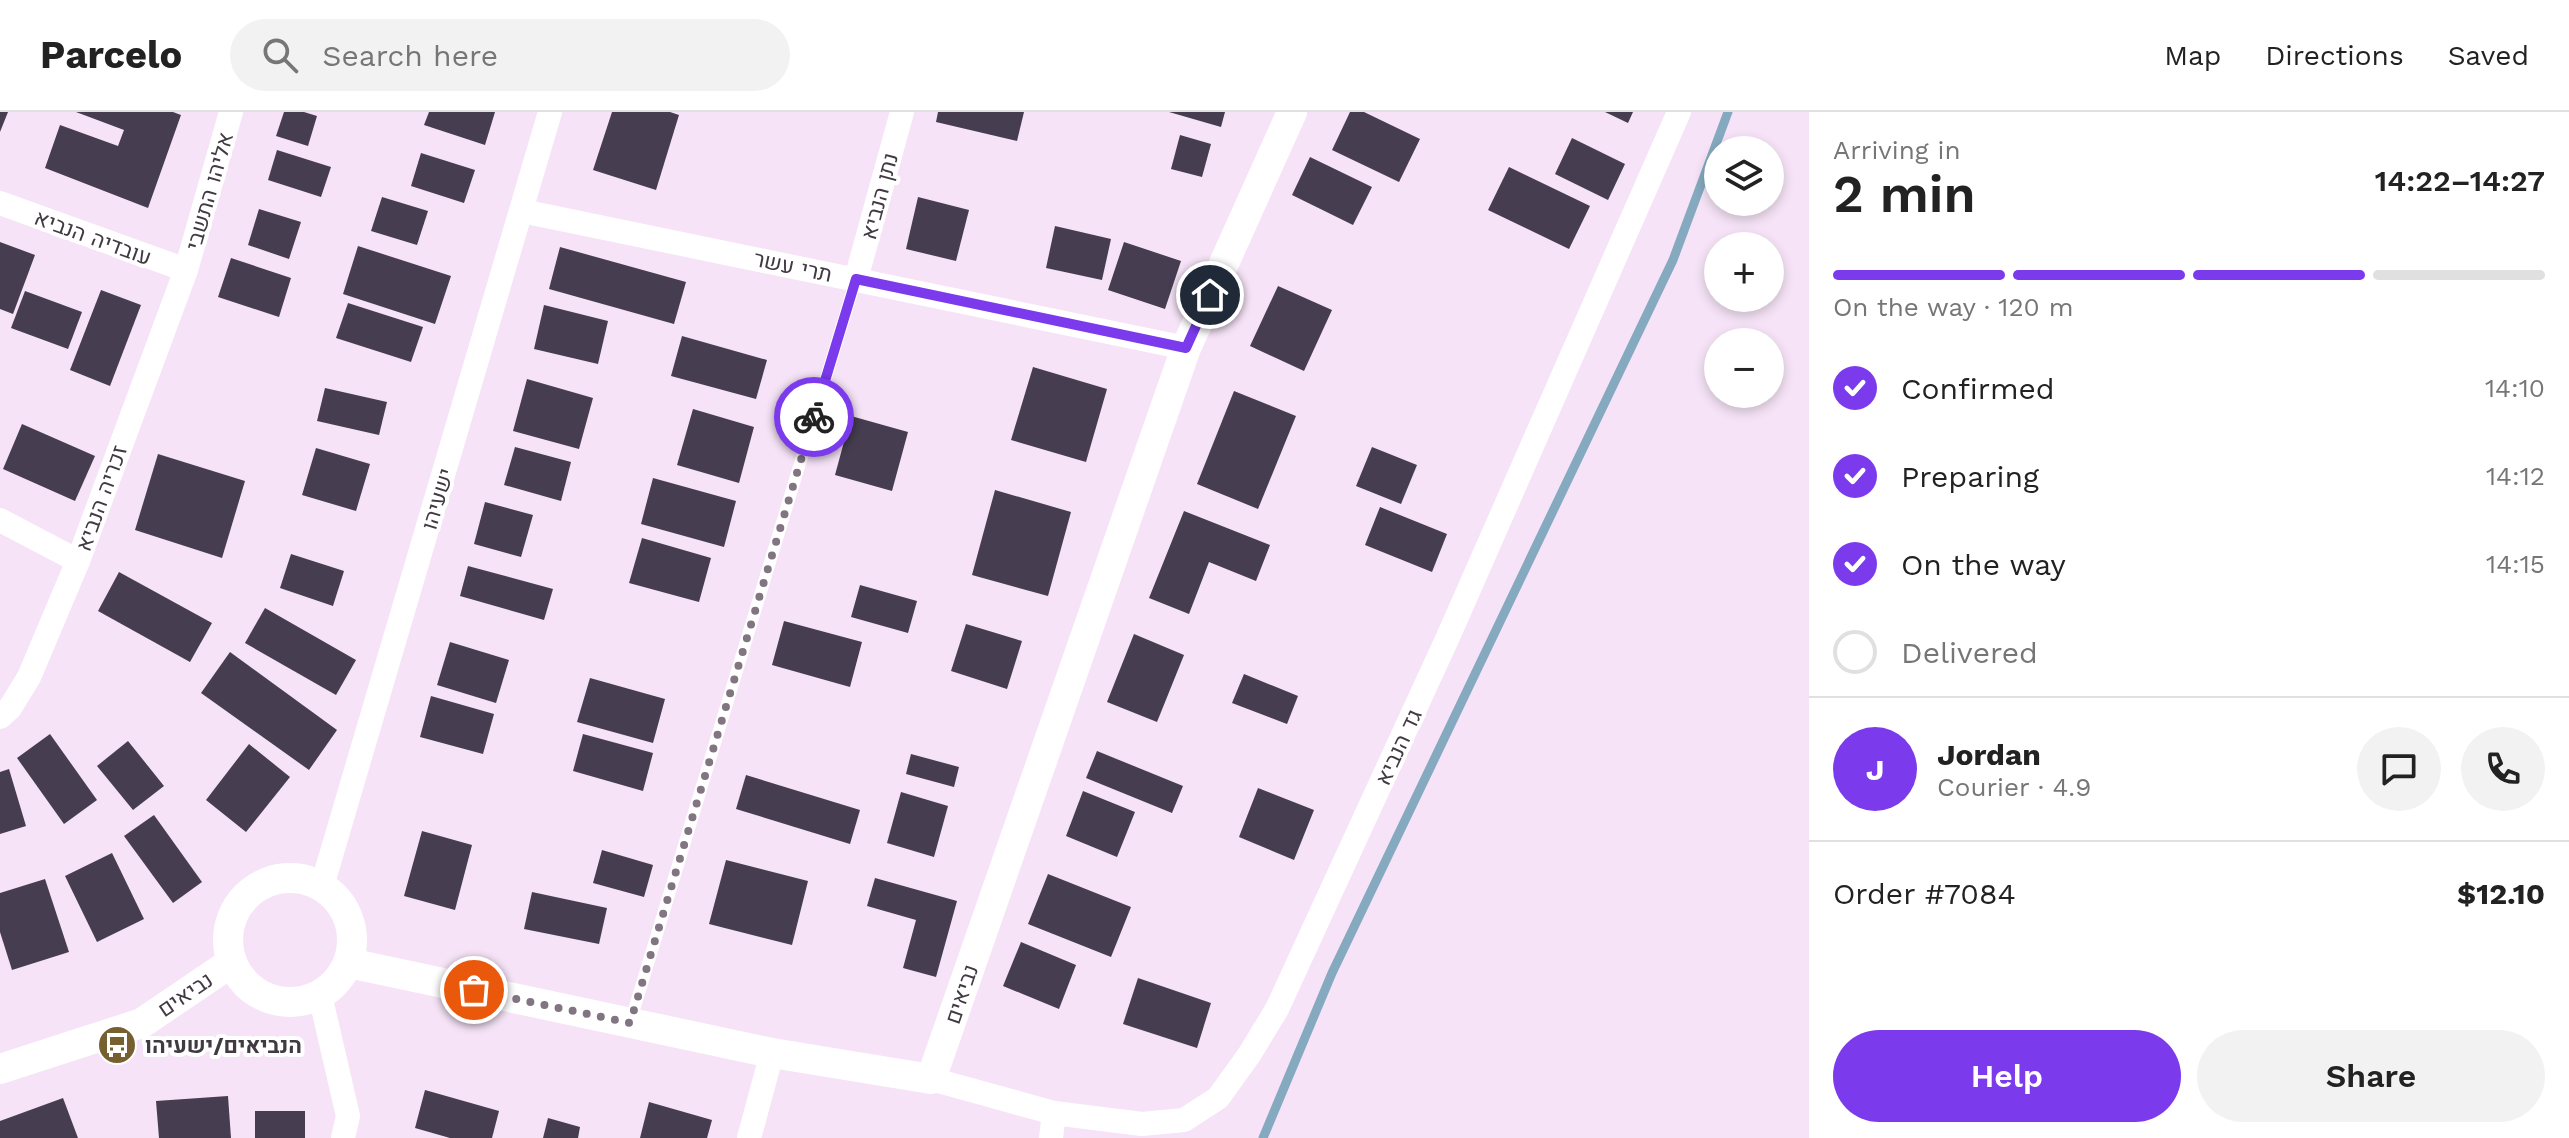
<!DOCTYPE html>
<meta charset="utf-8">
<style>
:root{--surface:#fff;--page:#f2f2f2;--text:#222;--muted:#767676;--line:#e0e0e0;--accent:#7c3aed}
body{margin:0;font-family:"Work Sans",Heebo,sans-serif;background:var(--page);color:var(--text);height:100vh;display:flex;flex-direction:column;font-size:30px;white-space:nowrap}
*{box-sizing:border-box;margin:0}
p{font-size:26px;color:var(--muted)}
.icon{flex:none;width:44px;height:44px;fill:none;stroke:currentColor;stroke-width:2;stroke-linecap:round;stroke-linejoin:round}
.map{position:relative;flex:1;overflow:hidden}
.panel{display:flex;flex-direction:column;background:var(--surface);width:760px}
.panel>*{flex:none}
.controls{position:absolute;left:1704px;top:24px;display:grid;gap:16px}
.controls a{display:grid;place-items:center;width:80px;height:80px;border-radius:50%;background:var(--surface);box-shadow:0 4px 12px #0003;font-size:40px}
.pin{position:absolute;display:grid;place-items:center;width:68px;height:68px;color:#fff;margin:-34px;border:4px solid #fff;border-radius:50%;box-shadow:0 2px 8px #0007}
.courier{position:absolute;display:grid;place-items:center;width:80px;height:80px;margin:-40px;border:6px solid #7c3aed;border-radius:50%;background:#fff;color:#222;box-shadow:0 2px 10px #0007}
.overview em{font-style:normal;font-weight:600}
.overview div{display:flex;flex-direction:column-reverse}
.overview{display:flex;align-items:center;justify-content:space-between;height:136px;padding:0 24px}
h1{font-size:52px;font-weight:600;line-height:60px}
.bar{display:grid;grid-template-columns:repeat(4,1fr);gap:12px 8px;align-content:center;height:96px;padding:0 24px}
.bar i{height:10px;border-radius:6px;background:var(--line)}
.bar .on{background:var(--accent)}
.bar p{grid-column:span 4}
.line{display:flex;align-items:center;gap:20px;padding:0 24px;border-top:2px solid var(--line)}
.line div{flex:1}
.round{display:grid;place-items:center;flex:none;width:84px;height:84px;border-radius:42px;background:var(--page)}
ol{padding:0 24px;list-style:none}
li{display:flex;align-items:center;gap:24px;height:88px}
li p{margin-inline-start:auto}
li .icon{padding:8px;border-radius:50%;background:var(--accent);color:#fff;stroke-width:4}
li:last-child{color:var(--muted)}
li i{width:44px;height:44px;border:4px solid var(--line);border-radius:50%}
.primary-button{display:flex;gap:16px;margin-top:auto;padding:16px 24px}
.primary-button a{flex:1;height:92px;border-radius:48px;background:var(--accent);color:#fff;font-size:32px;font-weight:600;line-height:92px;text-align:center}
.primary-button a+a{background:var(--page);color:var(--text)}
header{display:flex;align-items:center;gap:48px;box-sizing:border-box;height:112px;padding:0 40px;background:var(--surface);border-bottom:2px solid var(--line)}
header strong{font-size:38px}
nav{display:flex;gap:44px;margin-inline-start:auto;font-size:28px}
.search{width:560px;height:72px;background:var(--page);display:flex;align-items:center;gap:20px;box-sizing:border-box;padding:0 28px;border-radius:44px;color:var(--muted);font-size:30px}
main{display:flex;flex:1;min-height:0}
.map>svg:first-child{display:block}
.lines{fill:none;stroke-linecap:round;stroke-linejoin:round}
.stream{stroke:#85a9be;stroke-width:9}
.building{fill:#463e50}
.service{stroke:#fff;stroke-width:12}
.minor{stroke:#fff;stroke-width:24}
.tertiary{stroke:#fff;stroke-width:30}
.done{stroke:#807581;stroke-width:8;stroke-dasharray:0 14.4}
.route{stroke:#7c3aed;stroke-width:10}
.labels{text-anchor:middle;stroke-width:8;stroke-linejoin:round;paint-order:stroke}
.street-label{font-size:22px;fill:#413a42;stroke:#fff}
.poi-label{font-size:22px;font-weight:bold;fill:#413a42;stroke:#fff;text-anchor:start}
</style>
<header>
<strong>Parcelo</strong>
<div class="search"><svg class="icon" aria-label="search" viewBox="0 0 24 24"><circle cx="10" cy="10" r="6"/><path d="M15 15l6 6"/></svg>Search here</div>
<nav><a>Map</a><a>Directions</a><a>Saved</a></nav>
</header>
<main>
<div class="map">
<svg width="1809" height="1026" viewBox="0 0 1809 1026">
<rect width="100%" height="100%" fill="#f6e3f7"/>
<g class="lines">
<polyline class="stream" points="1263,1026 1332,861 1673,148 1728,0"/>
</g>
<g class="building">
<polygon points="0,0 8,0 0,20"/>
<polygon points="76,0 173,0 181,3 148,96 45,56 60,13 118,34 124,18"/>
<polygon points="284,0 304,0 317,4 308,34 276,24"/>
<polygon points="429,0 495,0 485,33 424,13"/>
<polygon points="612,0 670,0 679,3 656,78 593,58"/>
<polygon points="938,0 1024,0 1017,29 936,10"/>
<polygon points="1169,0 1225,0 1221,15"/>
<polygon points="1350,0 1364,0 1420,27 1399,70 1332,38"/>
<polygon points="1605,0 1633,0 1628,11"/>
<polygon points="1180,23 1211,32 1202,65 1171,57"/>
<polygon points="1572,26 1625,52 1608,88 1555,62"/>
<polygon points="277,38 331,55 321,85 268,68"/>
<polygon points="421,41 475,58 464,91 411,74"/>
<polygon points="1310,45 1372,75 1353,113 1292,83"/>
<polygon points="1509,55 1590,94 1569,137 1488,98"/>
<polygon points="382,85 428,99 417,133 371,119"/>
<polygon points="918,85 969,98 956,149 906,137"/>
<polygon points="259,97 301,110 289,147 248,133"/>
<polygon points="1055,114 1111,127 1102,168 1046,156"/>
<polygon points="0,130 35,143 13,202 0,197"/>
<polygon points="1124,130 1181,149 1165,197 1108,178"/>
<polygon points="358,134 451,164 435,212 343,182"/>
<polygon points="560,135 686,170 674,212 549,177"/>
<polygon points="231,146 291,166 279,205 218,185"/>
<polygon points="1278,174 1332,198 1304,259 1250,234"/>
<polygon points="101,178 141,193 110,274 70,258"/>
<polygon points="25,179 82,200 68,237 11,216"/>
<polygon points="348,191 423,215 411,250 336,226"/>
<polygon points="544,193 608,209 598,252 534,237"/>
<polygon points="682,224 767,248 756,287 671,264"/>
<polygon points="1033,255 1107,277 1086,350 1011,328"/>
<polygon points="527,267 593,286 579,337 513,319"/>
<polygon points="325,276 387,290 379,323 317,309"/>
<polygon points="1234,279 1296,304 1258,397 1197,372"/>
<polygon points="693,297 754,315 739,371 677,353"/>
<polygon points="851,304 908,320 892,379 835,363"/>
<polygon points="22,312 95,344 75,389 3,357"/>
<polygon points="515,335 571,350 561,389 504,373"/>
<polygon points="1372,335 1417,353 1401,392 1356,374"/>
<polygon points="316,336 370,352 356,399 302,383"/>
<polygon points="158,342 245,369 222,446 135,418"/>
<polygon points="653,366 736,389 724,435 641,412"/>
<polygon points="995,378 1071,400 1048,484 972,463"/>
<polygon points="485,390 533,403 521,445 474,432"/>
<polygon points="1380,395 1447,422 1432,460 1365,433"/>
<polygon points="1184,399 1270,433 1256,469 1209,450 1189,502 1149,486"/>
<polygon points="642,426 711,446 699,490 629,471"/>
<polygon points="291,442 344,459 333,494 280,476"/>
<polygon points="468,454 553,477 544,508 460,484"/>
<polygon points="119,460 212,511 190,550 98,499"/>
<polygon points="860,473 917,489 908,521 851,505"/>
<polygon points="265,496 356,548 336,583 245,531"/>
<polygon points="784,509 862,530 850,575 772,553"/>
<polygon points="966,512 1022,529 1007,577 951,559"/>
<polygon points="1134,522 1184,543 1157,610 1107,590"/>
<polygon points="450,530 509,548 496,591 437,573"/>
<polygon points="230,540 337,618 309,658 201,581"/>
<polygon points="1244,562 1298,584 1287,612 1232,591"/>
<polygon points="590,566 665,587 653,631 577,610"/>
<polygon points="431,584 494,602 483,642 420,625"/>
<polygon points="50,622 97,688 64,712 17,646"/>
<polygon points="583,622 653,641 643,679 573,659"/>
<polygon points="128,629 164,674 133,698 97,654"/>
<polygon points="249,632 290,665 246,720 206,688"/>
<polygon points="1097,639 1183,674 1172,701 1086,666"/>
<polygon points="911,642 959,655 954,675 906,662"/>
<polygon points="9,657 26,714 0,722 0,660"/>
<polygon points="746,663 860,698 850,732 736,697"/>
<polygon points="1258,676 1314,698 1294,748 1239,725"/>
<polygon points="1083,679 1135,700 1117,745 1066,724"/>
<polygon points="901,680 948,694 934,745 887,731"/>
<polygon points="154,703 202,770 173,791 124,724"/>
<polygon points="422,719 472,733 455,798 404,784"/>
<polygon points="602,738 653,753 644,785 593,771"/>
<polygon points="112,741 144,807 97,830 65,764"/>
<polygon points="726,748 808,769 792,833 709,812"/>
<polygon points="1048,762 1131,795 1111,845 1028,812"/>
<polygon points="875,766 957,789 936,865 903,856 916,808 867,794"/>
<polygon points="45,767 69,840 12,858 0,820 0,781"/>
<polygon points="532,780 607,796 599,832 524,817"/>
<polygon points="1021,830 1076,853 1059,897 1003,874"/>
<polygon points="1138,866 1211,891 1197,936 1123,912"/>
<polygon points="425,978 499,999 492,1026 450,1026 415,1016"/>
<polygon points="228,984 231,1026 159,1026 156,989"/>
<polygon points="63,986 78,1026 0,1026 0,1009"/>
<polygon points="649,990 712,1008 707,1026 640,1026"/>
<rect x="255" y="999" width="50" height="27"/>
<polygon points="548,1006 580,1015 578,1026 543,1026"/>
</g>
<g class="lines">
<polyline class="service" points="630,911 856,167"/>
<g class="minor">
<polyline points="0,91 186,158"/>
<polyline points="522,99 1186,236"/>
<polyline points="856,167 902,0"/>
<polyline points="0,408 78,449"/>
<polyline points="0,605 10,596 29,565 78,449 186,158 231,0"/>
<polyline points="322,774 550,0"/>
<polyline points="320,883 348,1004 343,1026"/>
<polyline points="931,967 1054,1001 1142,1012 1184,1008 1218,986 1249,943 1277,897 1448,525 1679,0"/>
<polyline points="749,1026 772,941"/>
<polyline points="1051,1026 1054,1001"/>
</g>
<g class="tertiary">
<circle cx="290" cy="828" r="62"/>
<polyline points="349,851 772,941 931,967 1186,236 1292,0"/>
<polyline points="0,957 142,911 232,850"/>
</g>
</g>
<g class="lines">
<polyline class="done" points="474,878 630,911 814,305"/>
<polyline class="route" points="814,305 856,167 1186,236 1210,183"/>
</g>
<defs>
<symbol id="bus-disc" viewBox="-11 -11 22 22"><circle r="9.5" fill="#776030" stroke="#fff"/><path d="M-5-6H5V4H4V6H2V4H-2V6H-4V4H-5ZM-3.5-4V0h7V-4ZM-3.5 1.2v1.5H-2V1.2ZM2 1.2v1.5H3.5V1.2Z" fill="#fff"/></symbol>
</defs>
<g fill-rule="evenodd">
<use href="#bus-disc" x="95" y="911" width="44" height="44"/>
</g>
<g class="labels">
<g class="street-label">
<text transform="translate(209 79) rotate(-74)" y="8">אליהו התשבי</text>
<text transform="translate(879 84) rotate(-75)" y="8">נתן הנביא</text>
<text transform="translate(93 125) rotate(20)" y="8">עובדיה הנביא</text>
<text transform="translate(793 154) rotate(12)" y="8">תרי עשר</text>
<text transform="translate(101 386) rotate(-70)" y="8">זכריה הנביא</text>
<text transform="translate(437 387) rotate(-73)" y="8">ישעיהו</text>
<text transform="translate(1398 635) rotate(-65)" y="8">גד הנביא</text>
<text transform="translate(185 882) rotate(-34)" y="8">נביאים</text>
<text transform="translate(961 882) rotate(-71)" y="8">נביאים</text>
</g>
<g class="poi-label">
<text x="145" y="941">הנביאים/ישעיהו</text>
</g>
</g>
</svg>
<div class="controls">
<a><svg class="icon" aria-label="layers" viewBox="0 0 24 24"><path d="M12 4l9 5-9 5-9-5zM3 14l9 5 9-5"/></svg></a>
<a>+</a>
<a>−</a>
</div>
<div class="pin" style="left:474px;top:878px;background:#ea580c"><svg class="icon" aria-label="bag" viewBox="0 0 24 24"><path d="M5 8h14l-1 12H6zM9 8a3 3 0 0 1 6 0"/></svg></div>
<div class="pin" style="left:1210px;top:183px;background:#1f2937"><svg class="icon" aria-label="home" viewBox="0 0 24 24"><path d="M3 11l9-7 9 7M6 9v11h12V9"/></svg></div>
<div class="courier" style="left:814px;top:305px"><svg class="icon" aria-label="bike" viewBox="0 0 24 24"><circle cx="6" cy="16" r="4"/><circle cx="18" cy="16" r="4"/><path d="M6 16l4-8h5l3 8M10 8l3 8H6M13 5h3"/></svg></div>
</div>
<section class="panel">
<div class="overview"><div><h1>2 min</h1><p>Arriving in</p></div><em>14:22–14:27</em></div>
<div class="bar"><i class="on"></i><i class="on"></i><i class="on"></i><i></i><p>On the way · 120 m</p></div>
<ol>
<li><svg class="icon" aria-label="check" viewBox="0 0 24 24"><path d="M5 12l5 5 9-10"/></svg>Confirmed<p>14:10</p></li>
<li><svg class="icon" aria-label="check" viewBox="0 0 24 24"><path d="M5 12l5 5 9-10"/></svg>Preparing<p>14:12</p></li>
<li><svg class="icon" aria-label="check" viewBox="0 0 24 24"><path d="M5 12l5 5 9-10"/></svg>On the way<p>14:15</p></li>
<li><i></i>Delivered</li>
</ol>
<div class="line" style="height:144px"><b class="round" style="background:var(--accent);color:#fff">J</b><div><b>Jordan</b><p>Courier · 4.9</p></div><a class="round"><svg class="icon" aria-label="chat" viewBox="0 0 24 24"><path d="M4 5h16v11H9l-5 4z"/></svg></a><a class="round"><svg class="icon" aria-label="phone" viewBox="0 0 24 24"><path d="M5 4h4l2 5-3 2q2 4 5 5l2-3 5 2v4C11 20 4 13 5 4z"/></svg></a></div>
<div class="line" style="height:104px"><div>Order #7084</div><b>$12.10</b></div>
<div class="primary-button"><a>Help</a><a>Share</a></div>
</section>
</main>
